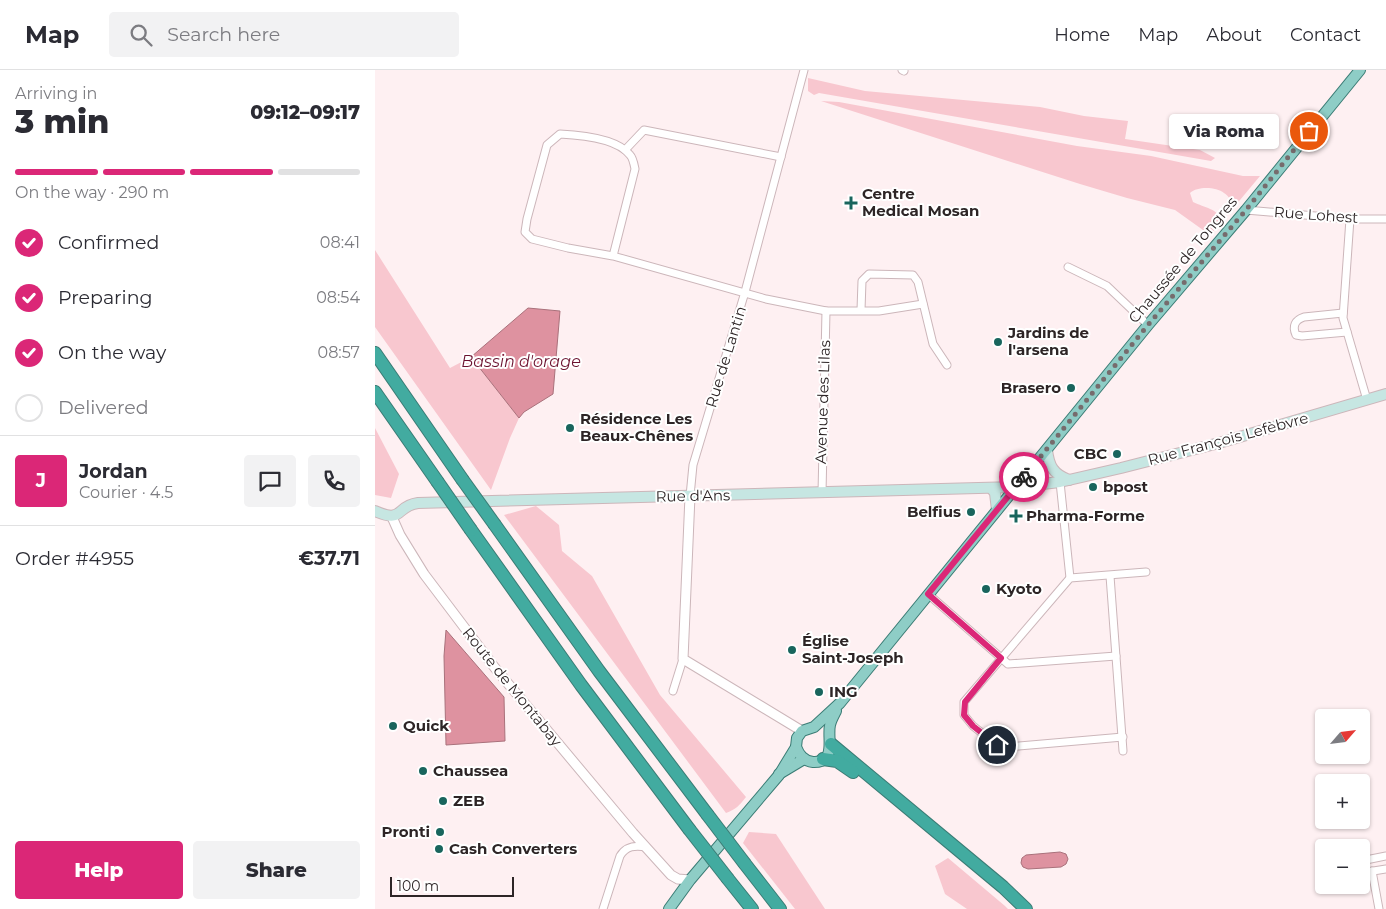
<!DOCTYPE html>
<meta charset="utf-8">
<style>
:root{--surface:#fff;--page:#f2f2f3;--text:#2b2b33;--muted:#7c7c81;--line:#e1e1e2;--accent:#db2777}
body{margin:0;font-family:Montserrat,sans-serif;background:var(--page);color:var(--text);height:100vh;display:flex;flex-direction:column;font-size:19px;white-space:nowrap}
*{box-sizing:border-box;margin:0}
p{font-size:16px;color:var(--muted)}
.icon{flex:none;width:28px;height:28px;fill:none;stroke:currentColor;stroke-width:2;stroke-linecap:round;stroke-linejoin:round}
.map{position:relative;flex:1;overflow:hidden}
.sheet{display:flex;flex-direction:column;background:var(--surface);width:375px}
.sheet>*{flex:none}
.needle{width:32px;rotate:62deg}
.controls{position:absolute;left:940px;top:639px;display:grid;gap:10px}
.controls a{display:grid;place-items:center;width:55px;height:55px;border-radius:5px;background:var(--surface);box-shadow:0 1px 4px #0004;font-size:25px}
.scale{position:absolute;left:15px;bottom:12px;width:124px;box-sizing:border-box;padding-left:5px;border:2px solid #2d2526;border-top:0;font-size:14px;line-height:18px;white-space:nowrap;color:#2d2526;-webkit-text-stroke:4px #fff;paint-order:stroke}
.pin{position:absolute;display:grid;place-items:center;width:42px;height:42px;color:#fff;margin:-21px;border:2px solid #fff;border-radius:50%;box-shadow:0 1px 5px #0007}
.courier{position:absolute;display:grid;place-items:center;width:50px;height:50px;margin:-25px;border:4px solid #db2777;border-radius:50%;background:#fff;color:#222;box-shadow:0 1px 6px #0007}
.bubble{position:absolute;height:35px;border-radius:5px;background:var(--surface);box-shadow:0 1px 4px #0004;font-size:16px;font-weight:800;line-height:35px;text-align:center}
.summary em{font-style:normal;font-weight:800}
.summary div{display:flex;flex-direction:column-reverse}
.summary{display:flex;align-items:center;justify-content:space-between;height:85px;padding:0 15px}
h1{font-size:32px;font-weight:800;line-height:38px}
.bar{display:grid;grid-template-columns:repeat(4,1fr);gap:8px 5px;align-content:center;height:60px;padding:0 15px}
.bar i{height:6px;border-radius:4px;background:var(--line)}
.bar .active{background:var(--accent)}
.bar p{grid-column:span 4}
.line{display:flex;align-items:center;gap:12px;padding:0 15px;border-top:1px solid var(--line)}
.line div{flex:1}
.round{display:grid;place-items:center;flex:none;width:52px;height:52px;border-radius:5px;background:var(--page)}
ol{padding:0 15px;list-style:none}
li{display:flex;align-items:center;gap:15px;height:55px}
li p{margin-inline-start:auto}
li .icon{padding:5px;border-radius:50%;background:var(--accent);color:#fff;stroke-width:4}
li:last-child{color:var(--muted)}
li i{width:28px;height:28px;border:2px solid var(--line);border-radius:50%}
.cta{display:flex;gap:10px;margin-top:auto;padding:10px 15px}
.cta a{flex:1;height:58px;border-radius:5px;background:var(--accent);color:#fff;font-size:20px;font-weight:800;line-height:58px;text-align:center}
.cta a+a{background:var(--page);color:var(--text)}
header{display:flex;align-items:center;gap:30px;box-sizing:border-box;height:70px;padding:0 25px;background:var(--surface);border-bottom:1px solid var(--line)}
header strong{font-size:24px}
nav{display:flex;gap:28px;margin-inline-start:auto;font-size:18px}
.search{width:350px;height:45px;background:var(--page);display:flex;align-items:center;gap:12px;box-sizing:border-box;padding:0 18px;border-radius:5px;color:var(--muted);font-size:19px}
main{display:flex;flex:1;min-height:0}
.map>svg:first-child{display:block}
.green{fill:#f8c7cf}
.water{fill:#de92a0;stroke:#a9717b}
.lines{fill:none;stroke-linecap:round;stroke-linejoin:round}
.minor-casing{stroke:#ccb6ba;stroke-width:9}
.tertiary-casing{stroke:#ccb6ba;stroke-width:11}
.secondary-casing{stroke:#ccb6ba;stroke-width:12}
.primary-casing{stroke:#3b7c75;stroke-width:12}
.motorway-casing{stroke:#3b7c75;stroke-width:14}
.minor{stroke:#fff;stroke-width:7}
.tertiary{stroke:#fff;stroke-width:9}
.secondary{stroke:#c6e6e2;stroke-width:10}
.primary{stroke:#8ecdc6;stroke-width:10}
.motorway{stroke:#42aba0;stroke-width:12}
.motorway-bridge-casing{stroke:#3b7c75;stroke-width:14;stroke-linecap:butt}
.motorway-bridge{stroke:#42aba0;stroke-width:12}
.done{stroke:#766c6d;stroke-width:5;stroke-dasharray:0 9}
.route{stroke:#db2777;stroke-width:6}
.poi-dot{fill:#19655d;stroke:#fff;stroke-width:2}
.labels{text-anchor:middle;stroke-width:4;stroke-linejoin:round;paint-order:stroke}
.poi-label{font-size:15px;font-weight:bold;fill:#2d2526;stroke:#fff;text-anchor:start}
.street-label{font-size:15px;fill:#2d2526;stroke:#fff}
.water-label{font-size:16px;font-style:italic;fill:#6b122f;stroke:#fff}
</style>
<header>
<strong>Map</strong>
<div class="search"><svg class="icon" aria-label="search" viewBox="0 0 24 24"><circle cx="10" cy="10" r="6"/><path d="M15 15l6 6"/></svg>Search here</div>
<nav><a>Home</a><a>Map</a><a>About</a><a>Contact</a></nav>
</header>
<main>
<section class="sheet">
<div class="summary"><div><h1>3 min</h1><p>Arriving in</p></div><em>09:12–09:17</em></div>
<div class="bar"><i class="active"></i><i class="active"></i><i class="active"></i><i></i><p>On the way · 290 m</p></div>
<ol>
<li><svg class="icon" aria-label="check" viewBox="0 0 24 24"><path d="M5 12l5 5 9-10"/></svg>Confirmed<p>08:41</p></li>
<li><svg class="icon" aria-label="check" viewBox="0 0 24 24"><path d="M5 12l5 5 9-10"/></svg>Preparing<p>08:54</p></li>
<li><svg class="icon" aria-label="check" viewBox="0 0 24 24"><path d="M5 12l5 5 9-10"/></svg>On the way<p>08:57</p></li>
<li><i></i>Delivered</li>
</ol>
<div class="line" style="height:90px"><b class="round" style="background:var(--accent);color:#fff">J</b><div><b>Jordan</b><p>Courier · 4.5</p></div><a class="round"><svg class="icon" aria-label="chat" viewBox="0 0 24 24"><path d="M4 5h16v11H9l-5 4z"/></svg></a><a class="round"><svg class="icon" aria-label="phone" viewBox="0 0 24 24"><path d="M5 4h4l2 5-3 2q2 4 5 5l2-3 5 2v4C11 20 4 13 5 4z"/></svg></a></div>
<div class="line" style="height:65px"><div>Order #4955</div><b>€37.71</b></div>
<div class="cta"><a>Help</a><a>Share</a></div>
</section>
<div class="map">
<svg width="1011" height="839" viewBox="0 0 1011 839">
<rect width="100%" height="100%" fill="#fef0f2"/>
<g class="green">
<polygon points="433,8 490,21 665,37 709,46 753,51 750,69 825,80 840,88 836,91 444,23 439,25 433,21"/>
<path d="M446,31L464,32L702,76L776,86L868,106H885L860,136C857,132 854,126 849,123C841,117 823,116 815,123L818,132C830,138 842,138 847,151L835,165L800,140L752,128L705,114Z"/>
<polygon points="0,180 75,298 96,287 144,348 135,368 116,420 0,257"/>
<polygon points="0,358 24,404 16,428 0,425"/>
<path d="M161,436L184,455L187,481L217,506L285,625L371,727C365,735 360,740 351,743L129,445Z"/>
<polygon points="374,762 401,764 450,839 420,839 368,773"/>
<polygon points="573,788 630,836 633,839 592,839 570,824 560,796"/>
</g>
<g class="water">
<polygon points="153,238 185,241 178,324 149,342 144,348 96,287"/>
<polygon points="71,560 129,627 130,671 71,675 69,586"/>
<polygon points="685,782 691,784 693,789 691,794 686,797 653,799 648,797 646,793 647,788 651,785"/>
</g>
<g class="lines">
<defs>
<g id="minor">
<polyline points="527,0 529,1"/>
<polyline points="250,80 269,60 406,87"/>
<polyline points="871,140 975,149 1011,149"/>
<polyline points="975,149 968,248 992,330"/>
<path d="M238,186L260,99C259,94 258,88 255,85C242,68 205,65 185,64L172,75L152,149L150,162L157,169L193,178L238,186L391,229L451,241H504L548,234"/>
<polyline points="693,197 732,216 773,255"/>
<polyline points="486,240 487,211 494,204 538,205 543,212 558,274 572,295"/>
<path d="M968,243L929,247C920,250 917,256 921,265L927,266L972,262"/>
<polyline points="685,412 695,508"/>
<polyline points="447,423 451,241"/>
<polyline points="315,426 318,395 370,222 429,0"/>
<polyline points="735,506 748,681"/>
<polyline points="553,524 633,594 741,586"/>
<polyline points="298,621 308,589"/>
<polyline points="748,667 633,677 622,675 598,656 589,645 589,632 695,508 771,502"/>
<polyline points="986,791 1011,786"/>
<polyline points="997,801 1004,839"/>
<polyline points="986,803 1011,799"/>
<path d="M228,839L245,786C251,776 260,775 271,777"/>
</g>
<g id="tertiary">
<polyline points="315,426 308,589 427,661"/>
<polyline points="17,447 25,465 49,504 120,598 258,763 296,805 303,809 315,810"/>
</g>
<g id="secondary">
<path d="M672,380C674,396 678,404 694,410"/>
<polyline points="616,418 620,423 622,440"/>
<path d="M0,441C29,454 20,436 43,433L641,417L685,412L746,398L844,373L1011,324"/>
</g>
<g id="primary">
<path d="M421,677C424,684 428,691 438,692C462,693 452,668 455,655C456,650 459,645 461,641"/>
<polyline points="404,704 429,689"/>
<polyline points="294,839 315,810 404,705 421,677 422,668 427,661 439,657 465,633 773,255 871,140 985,0"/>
</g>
<g id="motorway">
<polyline points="0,283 87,409"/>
<polyline points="0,322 62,411"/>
<polyline points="120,455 224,601 332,744"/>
<polyline points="96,460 206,615 314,759"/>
<polyline points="456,674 628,817 651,839"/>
<polyline points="448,689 462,691 478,702"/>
<polyline points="370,794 405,839"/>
<polyline points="353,809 377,839"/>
</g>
</defs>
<use href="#minor" class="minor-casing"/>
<use href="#tertiary" class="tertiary-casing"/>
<use href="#secondary" class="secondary-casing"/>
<use href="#primary" class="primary-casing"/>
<use href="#motorway" class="motorway-casing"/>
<use href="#minor" class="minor"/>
<use href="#tertiary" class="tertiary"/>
<use href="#secondary" class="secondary"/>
<use href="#primary" class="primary"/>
<use href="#motorway" class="motorway"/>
<defs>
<g id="motorway-bridge">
<polyline points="87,409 120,455"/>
<polyline points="62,411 96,460"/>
<polyline points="332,744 370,794"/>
<polyline points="314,759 353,809"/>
</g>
</defs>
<use href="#motorway-bridge" class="motorway-bridge-casing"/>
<use href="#motorway-bridge" class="motorway-bridge"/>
</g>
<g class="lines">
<polyline class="done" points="649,407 773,255 871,140 934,61"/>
<polyline class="route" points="622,675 598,656 589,645 590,632 626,588 553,524 649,407"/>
</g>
<g class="poi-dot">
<path d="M473.5 125.5h5v5h5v5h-5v5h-5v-5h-5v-5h5z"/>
<circle cx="623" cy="272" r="5"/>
<circle cx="696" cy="318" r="5"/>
<circle cx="195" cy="358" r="5"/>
<circle cx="742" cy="384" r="5"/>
<circle cx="718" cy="417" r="5"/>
<circle cx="596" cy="442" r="5"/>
<path d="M638.5 438.5h5v5h5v5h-5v5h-5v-5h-5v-5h5z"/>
<circle cx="611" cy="519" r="5"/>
<circle cx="417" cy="580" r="5"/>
<circle cx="444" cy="622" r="5"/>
<circle cx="18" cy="656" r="5"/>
<circle cx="48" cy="701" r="5"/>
<circle cx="68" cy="731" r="5"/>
<circle cx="65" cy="762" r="5"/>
<circle cx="64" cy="779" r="5"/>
</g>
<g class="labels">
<g class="poi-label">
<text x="487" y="129">Centre<tspan x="487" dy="17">Medical Mosan</tspan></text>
<text x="633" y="268">Jardins de<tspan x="633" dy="17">l'arsena</tspan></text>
<text x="686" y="323" text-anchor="end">Brasero</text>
<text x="205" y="354">Résidence Les<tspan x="205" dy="17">Beaux-Chênes</tspan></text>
<text x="732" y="389" text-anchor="end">CBC</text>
<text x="728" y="422">bpost</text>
<text x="586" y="447" text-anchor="end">Belfius</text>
<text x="651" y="451">Pharma-Forme</text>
<text x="621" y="524">Kyoto</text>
<text x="427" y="576">Église<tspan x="427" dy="17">Saint-Joseph</tspan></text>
<text x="454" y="627">ING</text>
<text x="28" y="661">Quick</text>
<text x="58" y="706">Chaussea</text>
<text x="78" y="736">ZEB</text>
<text x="55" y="767" text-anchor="end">Pronti</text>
<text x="74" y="784">Cash Converters</text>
</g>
<g class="street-label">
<text transform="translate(941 145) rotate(4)" y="5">Rue Lohest</text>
<text transform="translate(808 190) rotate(-50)" y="5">Chaussée de Tongres</text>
<text transform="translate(351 287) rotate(-73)" y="5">Rue de Lantin</text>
<text transform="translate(448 332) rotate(-88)" y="5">Avenue des Lilas</text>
<text transform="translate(853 369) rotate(-15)" y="5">Rue François Lefèbvre</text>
<text transform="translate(318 426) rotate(-1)" y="5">Rue d'Ans</text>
<text transform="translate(137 617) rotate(51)" y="5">Route de Montabay</text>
</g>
<g class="water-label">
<text x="146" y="297">Bassin d'orage</text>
</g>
</g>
</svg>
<div class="controls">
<a><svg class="needle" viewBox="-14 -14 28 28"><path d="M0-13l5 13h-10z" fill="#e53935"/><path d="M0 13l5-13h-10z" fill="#7c7c81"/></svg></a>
<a>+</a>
<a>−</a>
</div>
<div class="scale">100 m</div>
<div class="pin" style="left:934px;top:61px;background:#ea580c"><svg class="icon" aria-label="bag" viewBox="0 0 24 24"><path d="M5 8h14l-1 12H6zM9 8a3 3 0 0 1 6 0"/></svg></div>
<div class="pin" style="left:622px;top:675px;background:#1f2937"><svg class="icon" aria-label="home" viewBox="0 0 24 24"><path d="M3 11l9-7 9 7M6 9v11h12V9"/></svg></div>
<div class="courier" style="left:649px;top:407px"><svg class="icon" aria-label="bike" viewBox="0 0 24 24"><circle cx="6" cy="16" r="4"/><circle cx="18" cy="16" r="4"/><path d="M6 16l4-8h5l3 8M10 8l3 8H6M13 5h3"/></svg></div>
<div class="bubble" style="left:794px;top:44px;width:110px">Via Roma</div>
</div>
</main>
